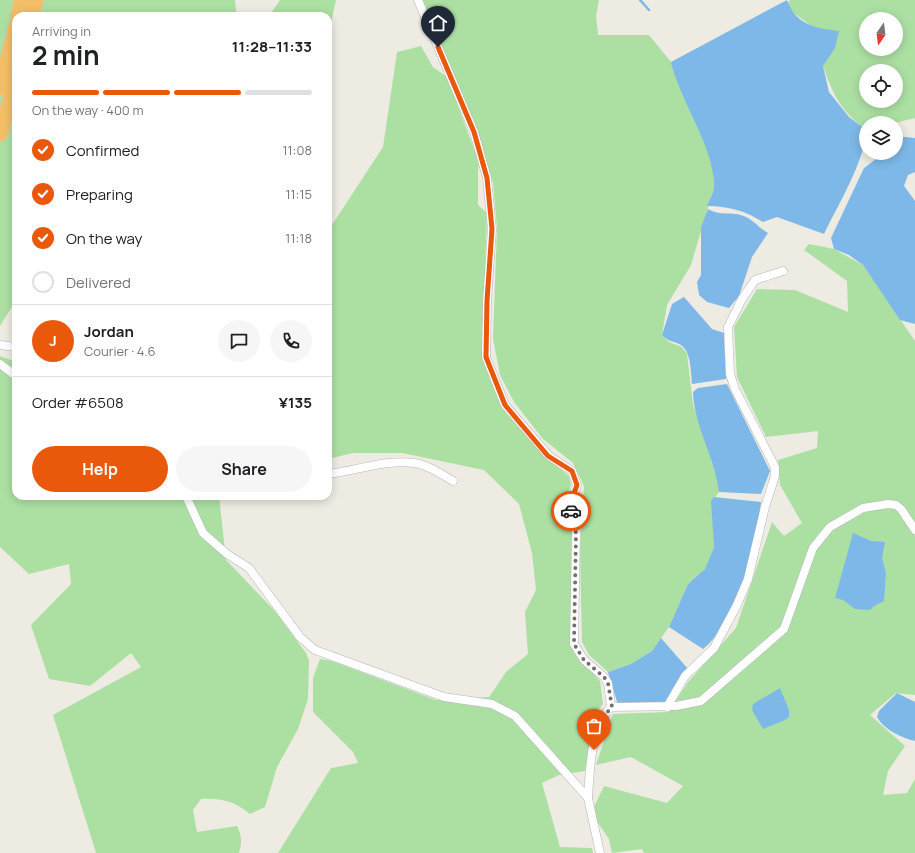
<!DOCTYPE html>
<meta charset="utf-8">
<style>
:root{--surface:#fff;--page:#f6f6f6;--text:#202124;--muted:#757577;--line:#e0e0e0;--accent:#ea580c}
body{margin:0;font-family:Manrope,sans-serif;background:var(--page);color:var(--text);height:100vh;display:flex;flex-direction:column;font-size:15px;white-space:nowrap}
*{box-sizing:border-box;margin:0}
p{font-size:13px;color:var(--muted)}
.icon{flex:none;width:22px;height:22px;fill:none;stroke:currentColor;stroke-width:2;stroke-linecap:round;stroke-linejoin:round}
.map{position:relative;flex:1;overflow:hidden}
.side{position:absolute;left:12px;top:12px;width:320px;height:488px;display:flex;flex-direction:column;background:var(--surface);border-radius:12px;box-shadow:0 2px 10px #0003}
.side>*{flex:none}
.needle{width:26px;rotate:194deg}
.fabs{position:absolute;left:859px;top:12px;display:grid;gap:8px}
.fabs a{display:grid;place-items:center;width:44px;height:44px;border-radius:50%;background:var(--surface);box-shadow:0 2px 10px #0003;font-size:20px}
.pin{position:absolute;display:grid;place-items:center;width:34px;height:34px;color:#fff;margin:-41px -17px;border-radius:50% 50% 50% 0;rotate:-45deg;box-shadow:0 0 4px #0007}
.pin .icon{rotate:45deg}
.courier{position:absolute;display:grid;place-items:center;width:40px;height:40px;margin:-20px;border:3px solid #ea580c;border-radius:50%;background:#fff;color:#222;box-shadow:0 1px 5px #0007}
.head em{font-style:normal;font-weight:700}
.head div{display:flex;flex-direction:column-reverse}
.head{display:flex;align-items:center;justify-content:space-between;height:68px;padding:0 20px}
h1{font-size:26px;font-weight:700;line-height:30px}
.bar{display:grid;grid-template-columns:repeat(4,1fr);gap:6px 4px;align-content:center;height:48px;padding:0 20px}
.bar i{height:5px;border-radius:3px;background:var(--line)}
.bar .selected{background:var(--accent)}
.bar p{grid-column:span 4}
.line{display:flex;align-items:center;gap:10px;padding:0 20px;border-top:1px solid var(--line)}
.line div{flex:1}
.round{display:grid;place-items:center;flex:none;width:42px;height:42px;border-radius:21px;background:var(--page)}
ol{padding:0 20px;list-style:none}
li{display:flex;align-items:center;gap:12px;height:44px}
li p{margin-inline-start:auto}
li .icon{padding:4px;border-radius:50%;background:var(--accent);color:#fff;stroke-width:4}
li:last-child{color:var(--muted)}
li i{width:22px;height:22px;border:2px solid var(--line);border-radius:50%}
.primary-button{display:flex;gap:8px;margin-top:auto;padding:8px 20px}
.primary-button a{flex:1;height:46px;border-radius:24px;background:var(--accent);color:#fff;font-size:16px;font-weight:700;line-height:46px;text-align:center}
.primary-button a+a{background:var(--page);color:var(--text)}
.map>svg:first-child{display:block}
.green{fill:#ace0a3;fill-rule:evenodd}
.water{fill:#7db8e8}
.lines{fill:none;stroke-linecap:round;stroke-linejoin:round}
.stream{stroke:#7db8e8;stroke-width:2.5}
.street-casing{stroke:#b5b5c0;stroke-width:9}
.highway-casing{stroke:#c9c9c9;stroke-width:16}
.street{stroke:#fff;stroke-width:8}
.highway{stroke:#f4be67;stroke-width:15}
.done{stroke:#71706d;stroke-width:4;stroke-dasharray:0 7.2}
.route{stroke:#ea580c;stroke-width:5}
</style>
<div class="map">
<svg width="915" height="853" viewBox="0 0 915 853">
<rect width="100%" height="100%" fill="#eeebe2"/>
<g class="green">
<polygon points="0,0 235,0 236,12 247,16 16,16 16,300 0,326"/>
<polygon points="280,0 336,0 328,37 328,16 269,16"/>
<polygon points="422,0 599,0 596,16 598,35 649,35 671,62 713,164 714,187 691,265 667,305 662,335 669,342 682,347 687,354 693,404 718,481 719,492 712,501 714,547 705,569 688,584 669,627 652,651 631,664 608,672 589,655 582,642 580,550 584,486 573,463 543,439 514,402 500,375 493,339 497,228 493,183 476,128"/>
<path d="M790,0H915V118L895,123H866V130C841,111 833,95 823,66L834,48L814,28L791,11L788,3ZM866,19H896V49H866ZM866,71H896V101H866Z"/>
<polygon points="421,46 433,67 447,77 479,162 478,171 478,205 487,213 482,355 502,407 545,457 569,476 571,485 565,500 572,531 573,652 600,681 603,704 595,714 585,771 559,775 542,783 560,847 592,848 593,853 278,853 331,768 358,763 353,752 313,712 313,678 320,659 332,661 436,700 489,697 506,672 528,654 525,612 536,590 532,553 519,504 484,470 402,453 353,453 328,459 328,231 383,147 397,52"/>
<polygon points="809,244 834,249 863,265 915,341 915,695 896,693 870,715 905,746 888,771 883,795 907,793 915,779 915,853 644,853 642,849 612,853 609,839 591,813 604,786 667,803 683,786 631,757 596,765 613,714 668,712 688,682 736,628 772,522 784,536 802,523 780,485 778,460 817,448 818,431 766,437 737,377 734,327 757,289 795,290 848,312 847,281 804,250"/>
<path d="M0,356L16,362V496H219L226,560L274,610L306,653L309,661L308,699L298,729L277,767L265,807L250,814C234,801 221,798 201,799L193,810L197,832L237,826C242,837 242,842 239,853H96L53,715L141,667L131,653L90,686L49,679L31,625L71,584L69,564L29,574L0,547Z"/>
</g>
<g class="water">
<path d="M787,0C796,25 815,28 839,31L835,48L823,66L829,92L849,117L866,130C866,159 837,207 824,234L777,217L763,222C745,211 729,206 707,206C710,199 714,192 714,185C714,147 680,101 671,62Z"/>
<polygon points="896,136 915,138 915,172 908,175 904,186 915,201 915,324 900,320 863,265 849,255 834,249 831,238 864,168 876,159 874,153 896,153"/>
<path d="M708,209C720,217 735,210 748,218C755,222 759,228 768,233L752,257L739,296L729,308L707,302L699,295L697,282L701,275V227Z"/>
<path d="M684,297L712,329L724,333L726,379L692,384C691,373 691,351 681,345C672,340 670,343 662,335L672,304Z"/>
<path d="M727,384L770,471L761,494L719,492C715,458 694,426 693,392L698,388Z"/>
<path d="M714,497L761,502C756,543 737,623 703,649L669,627L688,584L705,569L714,547L711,501Z"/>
<polygon points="853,533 871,541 885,542 882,558 886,573 884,601 874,606 870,610 855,609 843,600 835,598"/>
<polygon points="661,638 688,669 667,703 618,705 608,672 631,664 652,651"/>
<polygon points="780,688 789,710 789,717 785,720 763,729 752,710 753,704"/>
<path d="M897,693L915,702V741C902,738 884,730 877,717L879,711Z"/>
</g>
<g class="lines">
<polyline class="stream" points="640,0 649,10"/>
<defs>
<g id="street">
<polyline points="418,0 474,132 487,178 492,229 487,301 486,357 505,405 549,456 572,471 577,485 570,504 576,533 574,644 584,660 604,677 608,683 611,707"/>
<polyline points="0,345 16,347"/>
<polyline points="0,364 16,376"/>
<path d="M328,474C355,471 387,459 414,463C428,465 441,474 453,481"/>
<polyline points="186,496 203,533 227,554 249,568 300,637 315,650 444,697 492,704 515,716 588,798 600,853"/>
<polyline points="667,707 685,676 714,648 736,607 748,579 765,507 775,476 775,467 735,389 730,374 728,327 742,299 755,280 783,271"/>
<path d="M588,798C590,770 590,729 611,707L676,706L701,701L784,629L813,548L830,527L863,508L888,504L896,505L901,509L915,530"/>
</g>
<g id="highway">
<polyline points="18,16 22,0"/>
<polyline points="32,16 36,0"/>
<polyline points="0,88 16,26"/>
<polyline points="0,134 16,79"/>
</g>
</defs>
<use href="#street" class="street-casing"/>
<use href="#highway" class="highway-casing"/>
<use href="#street" class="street"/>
<use href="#highway" class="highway"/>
</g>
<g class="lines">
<path class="done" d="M571,511L576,533L574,644L584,660L604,677L608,683L612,707C600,719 597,734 594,750"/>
<polyline class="route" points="438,47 474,132 487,178 492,229 487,301 486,357 505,405 548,456 572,471 577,485 570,504 571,511"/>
</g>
</svg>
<div class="fabs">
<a><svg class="needle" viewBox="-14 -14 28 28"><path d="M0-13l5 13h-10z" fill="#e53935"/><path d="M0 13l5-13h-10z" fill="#757577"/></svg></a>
<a><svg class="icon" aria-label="locate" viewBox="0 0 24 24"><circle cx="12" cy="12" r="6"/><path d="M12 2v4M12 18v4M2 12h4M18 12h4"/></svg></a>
<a><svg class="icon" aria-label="layers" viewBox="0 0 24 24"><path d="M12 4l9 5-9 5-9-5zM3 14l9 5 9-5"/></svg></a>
</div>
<div class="pin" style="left:594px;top:750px;background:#ea580c"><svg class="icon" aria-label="bag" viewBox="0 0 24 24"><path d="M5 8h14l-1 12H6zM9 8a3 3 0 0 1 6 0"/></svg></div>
<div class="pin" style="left:438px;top:47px;background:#1f2937"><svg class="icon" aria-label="home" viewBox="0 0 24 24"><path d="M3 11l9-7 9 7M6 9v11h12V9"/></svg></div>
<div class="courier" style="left:571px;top:511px"><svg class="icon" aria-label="car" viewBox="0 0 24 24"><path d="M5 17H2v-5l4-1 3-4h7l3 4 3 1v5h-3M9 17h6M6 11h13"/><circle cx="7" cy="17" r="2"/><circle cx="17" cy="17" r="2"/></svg></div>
<section class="side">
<div class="head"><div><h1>2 min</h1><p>Arriving in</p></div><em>11:28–11:33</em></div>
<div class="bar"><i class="selected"></i><i class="selected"></i><i class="selected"></i><i></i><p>On the way · 400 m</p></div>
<ol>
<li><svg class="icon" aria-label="check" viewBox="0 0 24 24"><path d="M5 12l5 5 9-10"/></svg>Confirmed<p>11:08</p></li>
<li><svg class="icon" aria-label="check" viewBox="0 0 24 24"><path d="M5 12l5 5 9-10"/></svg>Preparing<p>11:15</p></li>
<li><svg class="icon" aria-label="check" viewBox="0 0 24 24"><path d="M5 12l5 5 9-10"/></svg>On the way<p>11:18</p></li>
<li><i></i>Delivered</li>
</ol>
<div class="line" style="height:72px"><b class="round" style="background:var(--accent);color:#fff">J</b><div><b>Jordan</b><p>Courier · 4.6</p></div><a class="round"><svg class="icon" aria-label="chat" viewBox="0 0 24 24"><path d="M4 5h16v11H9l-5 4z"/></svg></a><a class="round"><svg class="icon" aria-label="phone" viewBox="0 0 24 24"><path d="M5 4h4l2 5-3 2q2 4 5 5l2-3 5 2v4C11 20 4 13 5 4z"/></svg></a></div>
<div class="line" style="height:52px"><div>Order #6508</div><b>¥135</b></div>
<div class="primary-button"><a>Help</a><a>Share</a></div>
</section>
</div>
